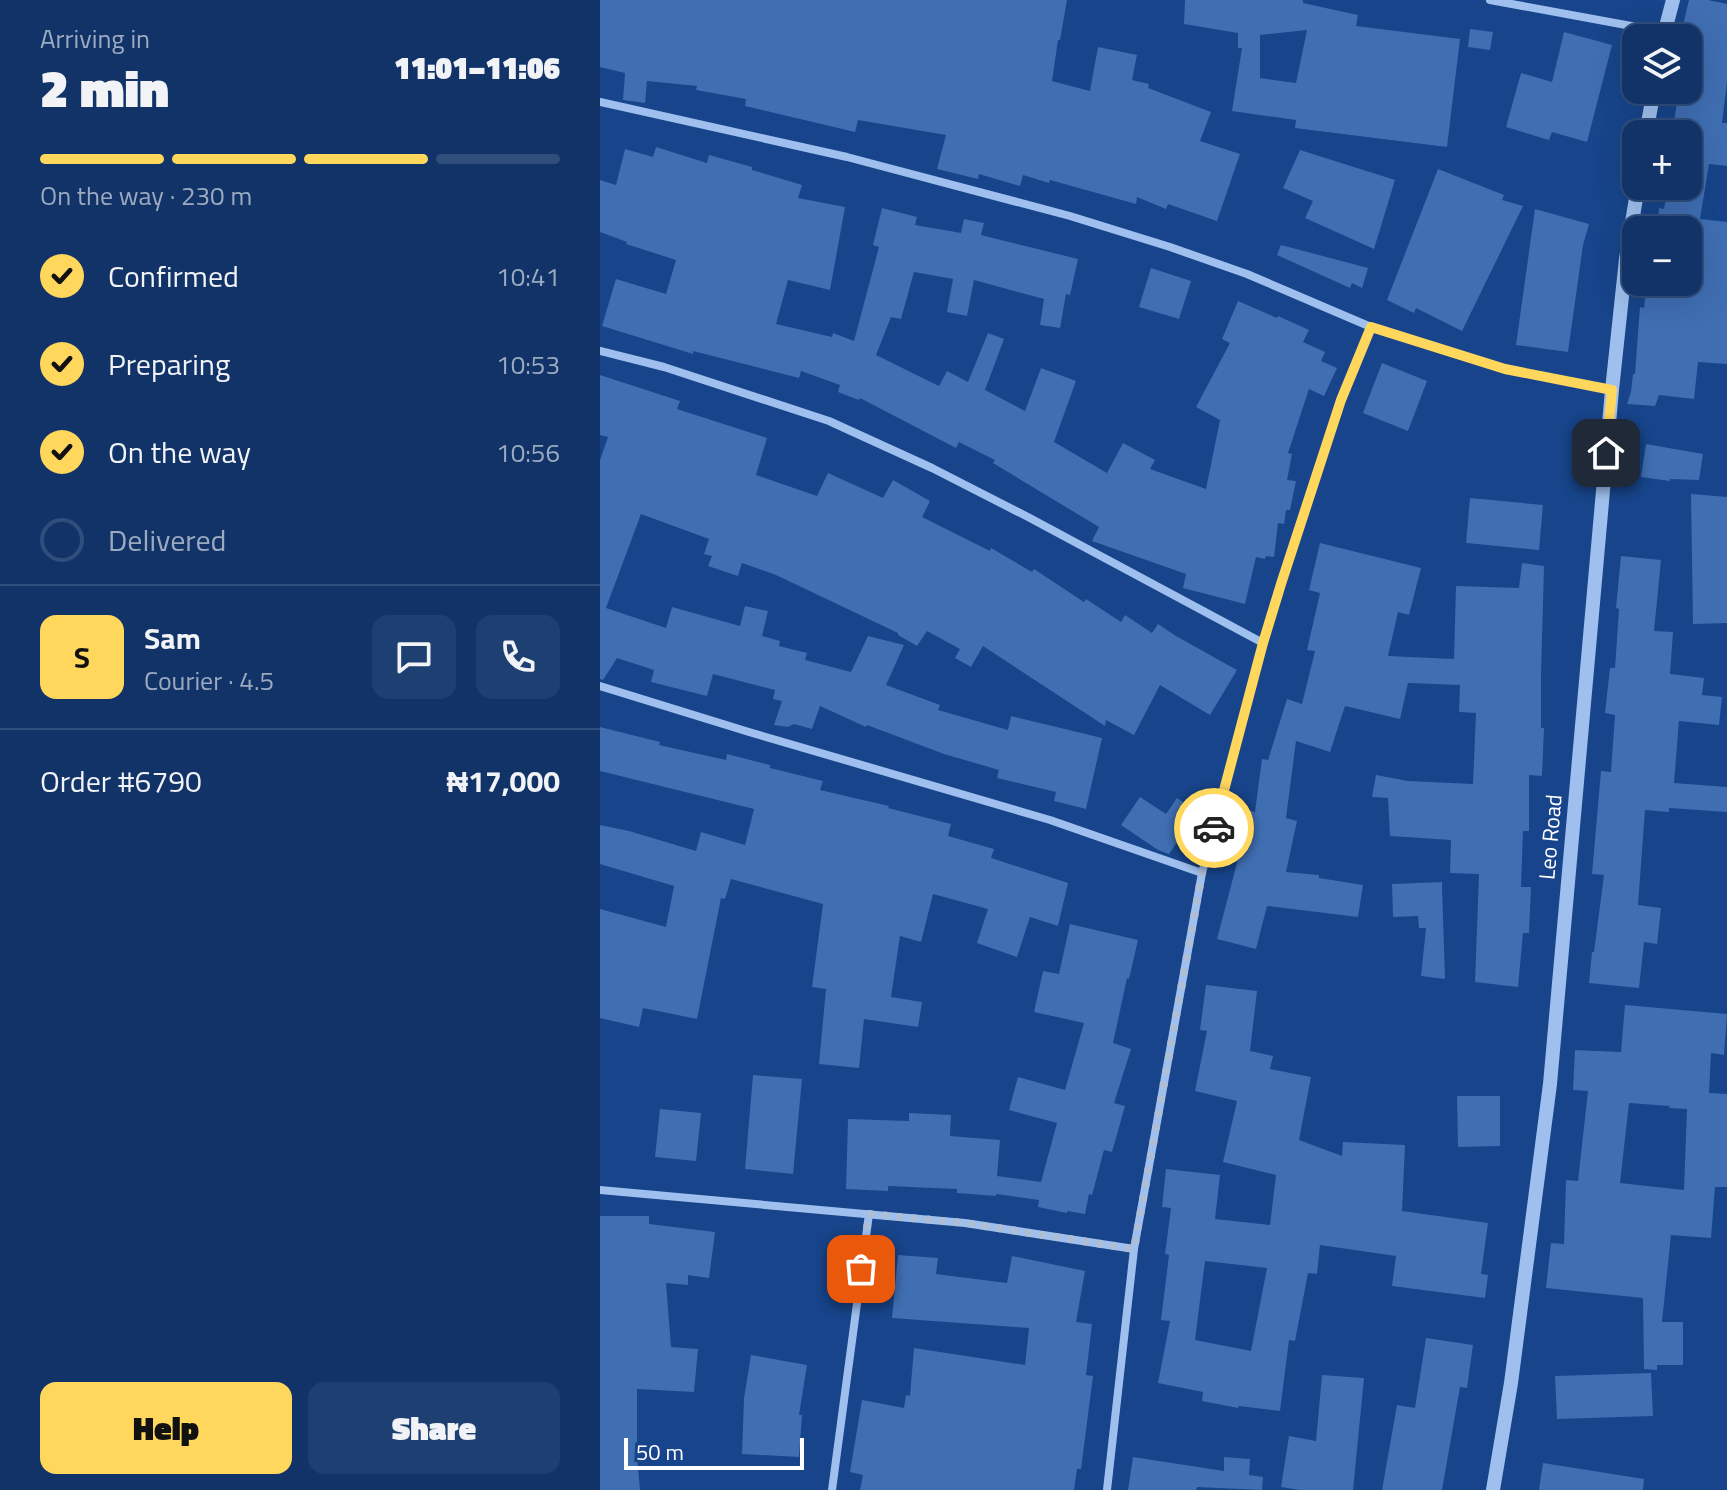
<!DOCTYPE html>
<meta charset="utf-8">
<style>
:root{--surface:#113368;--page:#1e3f71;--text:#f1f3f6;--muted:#9caac0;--line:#304e7c;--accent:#ffd75d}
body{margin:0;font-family:"Titillium Web",sans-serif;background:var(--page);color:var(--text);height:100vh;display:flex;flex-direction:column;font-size:30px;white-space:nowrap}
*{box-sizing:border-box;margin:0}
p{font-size:26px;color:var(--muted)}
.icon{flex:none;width:44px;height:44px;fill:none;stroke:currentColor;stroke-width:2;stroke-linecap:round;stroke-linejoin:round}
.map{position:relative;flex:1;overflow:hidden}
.details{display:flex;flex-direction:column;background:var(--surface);width:600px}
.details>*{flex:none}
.tools{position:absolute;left:1022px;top:24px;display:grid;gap:16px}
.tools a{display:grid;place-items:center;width:80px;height:80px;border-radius:16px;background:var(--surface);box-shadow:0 8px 32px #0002,0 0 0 2px var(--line);font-size:40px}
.scale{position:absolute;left:24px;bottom:20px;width:180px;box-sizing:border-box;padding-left:8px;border:4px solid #fff;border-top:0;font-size:22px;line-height:28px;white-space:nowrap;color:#fff;-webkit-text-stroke:6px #17448a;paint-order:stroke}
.pin{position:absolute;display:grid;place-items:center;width:68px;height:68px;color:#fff;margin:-34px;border-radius:16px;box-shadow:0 4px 12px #0006}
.courier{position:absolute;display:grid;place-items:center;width:80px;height:80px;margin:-40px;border:6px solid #ffd75d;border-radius:50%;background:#fff;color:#222;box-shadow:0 2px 10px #0007}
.summary em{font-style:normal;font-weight:800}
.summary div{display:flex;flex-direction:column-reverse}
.summary{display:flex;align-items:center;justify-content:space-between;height:136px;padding:0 40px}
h1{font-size:52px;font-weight:800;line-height:60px}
.bar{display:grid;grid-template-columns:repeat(4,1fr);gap:12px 8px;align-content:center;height:96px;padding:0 40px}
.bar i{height:10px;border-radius:6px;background:var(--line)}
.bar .current{background:var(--accent)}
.bar p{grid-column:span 4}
.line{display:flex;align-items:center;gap:20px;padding:0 40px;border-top:2px solid var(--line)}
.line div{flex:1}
.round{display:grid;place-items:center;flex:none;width:84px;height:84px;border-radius:16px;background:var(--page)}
ol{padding:0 40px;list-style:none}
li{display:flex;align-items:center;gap:24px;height:88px}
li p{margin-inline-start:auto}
li .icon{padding:8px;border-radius:50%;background:var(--accent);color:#111;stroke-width:4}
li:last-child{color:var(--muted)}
li i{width:44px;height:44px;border:4px solid var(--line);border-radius:50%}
.button{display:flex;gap:16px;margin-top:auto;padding:16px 40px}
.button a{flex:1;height:92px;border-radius:16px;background:var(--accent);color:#111;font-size:32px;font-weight:800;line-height:92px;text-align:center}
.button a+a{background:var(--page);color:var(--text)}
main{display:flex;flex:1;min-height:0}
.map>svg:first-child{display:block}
.building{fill:#3f6eb2;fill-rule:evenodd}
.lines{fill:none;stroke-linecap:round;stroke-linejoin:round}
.minor{stroke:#9fc0ee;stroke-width:8}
.tertiary{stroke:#9fc0ee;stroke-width:14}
.done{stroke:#aebed6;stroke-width:8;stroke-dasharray:0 14.4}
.route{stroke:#ffd75d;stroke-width:10}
.labels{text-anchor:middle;stroke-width:6;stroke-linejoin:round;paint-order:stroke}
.street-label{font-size:22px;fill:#fff;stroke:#17448a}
</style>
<main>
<section class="details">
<div class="summary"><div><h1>2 min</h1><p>Arriving in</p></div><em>11:01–11:06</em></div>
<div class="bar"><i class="current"></i><i class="current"></i><i class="current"></i><i></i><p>On the way · 230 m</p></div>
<ol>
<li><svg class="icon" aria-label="check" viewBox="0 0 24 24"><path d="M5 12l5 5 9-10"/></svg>Confirmed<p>10:41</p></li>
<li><svg class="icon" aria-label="check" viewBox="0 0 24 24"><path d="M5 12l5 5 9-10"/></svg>Preparing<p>10:53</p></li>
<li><svg class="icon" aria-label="check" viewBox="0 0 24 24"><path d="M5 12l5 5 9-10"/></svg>On the way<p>10:56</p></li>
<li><i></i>Delivered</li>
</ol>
<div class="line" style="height:144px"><b class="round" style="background:var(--accent);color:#111">S</b><div><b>Sam</b><p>Courier · 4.5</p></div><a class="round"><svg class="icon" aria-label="chat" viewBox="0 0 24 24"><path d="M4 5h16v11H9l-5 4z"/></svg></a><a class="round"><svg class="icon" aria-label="phone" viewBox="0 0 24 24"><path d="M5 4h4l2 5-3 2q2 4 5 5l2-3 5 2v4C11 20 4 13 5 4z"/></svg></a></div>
<div class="line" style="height:104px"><div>Order #6790</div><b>₦17,000</b></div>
<div class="button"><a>Help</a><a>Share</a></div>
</section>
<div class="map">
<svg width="1127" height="1490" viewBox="0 0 1127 1490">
<rect width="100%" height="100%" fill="#17448a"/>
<g class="building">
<polygon points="0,0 467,0 460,40 458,40 452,81 490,91 498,47 537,55 532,80 549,84 548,88 611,112 600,141 640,154 617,221 568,204 566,209 537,197 536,204 450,180 449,183 423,175 420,186 379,174 378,179 337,169 346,135 258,120 255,132 145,106 146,99 96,90 97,86 47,81 45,103 23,100 25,73 0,67"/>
<path d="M585,0H703V3L758,15L756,26L860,39L847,147L695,128L696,120L632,111L642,48H638V33L584,24ZM707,30L696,83L660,78V35Z"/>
<polygon points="1089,0 1108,0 1127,4 1127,82 1122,123 1127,123 1127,166 1109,164 1100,219 1127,222 1127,364 1098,362 1094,399 1059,395 1055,406 1027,404 1031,392 1033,374 1035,374 1040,307 1044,308 1047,282 1088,282 1088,230 1057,230 1059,208 1064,209 1068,186 1088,186 1088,134 1072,134 1079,90 1088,90 1088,38 1080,38"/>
<polygon points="870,29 893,32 890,50 868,47"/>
<polygon points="964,32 1012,45 987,142 952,132 949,140 906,127 921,73 952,82"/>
<polygon points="56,147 107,163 109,155 152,167 152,170 202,185 198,198 245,207 230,290 188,280 176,324 232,337 233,333 254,341 279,247 273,245 282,208 317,217 315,225 361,233 364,219 384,223 381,235 478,259 470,295 466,294 460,328 440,325 444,299 374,280 367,316 347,312 353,279 314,272 301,319 291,317 276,355 339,386 347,371 368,382 388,333 404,339 385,390 425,411 441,368 476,381 454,442 507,473 523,443 555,460 550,469 606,489 620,420 596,407 630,343 622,339 638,301 677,318 678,316 709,330 703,342 725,352 721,361 737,368 724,396 709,389 688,453 692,454 687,480 696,481 690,510 686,510 684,524 678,523 674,557 666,556 665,559 656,557 645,604 583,588 586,574 492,541 499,527 393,463 395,460 359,442 356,448 260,398 259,400 238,392 240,385 201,371 199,378 93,351 93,354 2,326 16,279 66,294 76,260 26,244 27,242 0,232 0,180 16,185 25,149 53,157"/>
<polygon points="700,150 795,180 774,249 705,218 713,201 683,188"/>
<polygon points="838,169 904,195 902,200 923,206 862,331 816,308 814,313 787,300"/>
<polygon points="935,209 989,224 983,245 968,352 916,345"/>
<polygon points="681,245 768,268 762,288 752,283 750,288 677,255"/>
<polygon points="551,268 591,281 579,319 539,307"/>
<polygon points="782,363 827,381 808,431 763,413"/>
<polygon points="0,375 80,401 77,409 167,438 156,475 217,496 228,473 283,498 293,480 330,501 322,517 390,551 391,548 432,572 434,569 484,602 486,599 521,622 525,615 552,633 558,624 576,636 637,670 610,715 560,685 534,735 506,720 505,726 383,646 371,667 355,658 360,649 327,631 317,646 298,635 298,633 176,575 142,563 138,576 108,566 112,556 104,554 109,539 41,514 6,608 66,628 72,607 140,626 145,606 168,611 162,636 180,641 179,646 207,653 205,660 251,672 268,636 304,645 286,685 340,705 338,710 408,730 411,716 502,738 486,809 454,801 456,792 397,778 399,770 344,754 267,725 266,727 220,706 212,729 194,724 188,727 174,725 182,701 173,699 175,690 113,674 107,696 51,682 54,670 17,658 3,680 0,679 0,460 8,437 0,435"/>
<polygon points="1046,444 1103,454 1099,480 1070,479 1070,481 1041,477"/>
<polygon points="1091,494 1127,497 1127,623 1093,624"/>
<polygon points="870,498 943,505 939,550 866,543"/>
<polygon points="720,543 821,568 809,615 798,612 788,656 854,659 856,586 919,588 922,563 944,566 941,677 941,728 944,728 942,776 929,775 929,831 923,831 921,887 931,887 929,933 923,933 918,987 875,982 879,874 850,873 851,840 790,836 788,798 772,797 776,775 808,781 873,784 876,713 859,712 860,685 808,683 800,719 745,706 730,752 696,741 686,818 697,821 686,872 719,875 719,878 763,885 758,917 667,906 656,949 617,939 643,840 641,840 647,810 655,812 662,759 668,760 687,699 702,704 715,651 707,650 720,593 709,590"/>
<polygon points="1021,556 1061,560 1054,631 1073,632 1070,674 1104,678 1102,695 1122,697 1119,725 1079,721 1074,783 1127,787 1127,812 1069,808 1069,812 1045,810 1038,905 1061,908 1057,944 1044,942 1039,988 989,983 992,952 994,952 1004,875 992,874 1001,771 1011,772 1015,715 1005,713 1010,668 1015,668 1019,609 1016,608"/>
<polygon points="0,727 60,742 59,745 126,760 127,754 170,765 170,768 223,781 220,790 289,806 288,808 351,824 348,836 394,849 391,858 468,883 458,926 430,917 417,957 377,943 388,909 333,894 321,942 300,936 291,997 322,1002 318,1027 264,1019 259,1068 219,1064 226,989 212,987 223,904 131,879 125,899 121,898 97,1019 43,1008 39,1027 0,1018 0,909 66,927 74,886 0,864 0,825 29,831 96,851 101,832 145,845 154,809 0,771"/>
<polygon points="540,797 566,814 577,798 597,812 569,854 558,850 521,825"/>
<polygon points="842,882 842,888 845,979 821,976 826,928 819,928 818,916 793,917 792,884"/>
<polygon points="470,924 538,940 529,979 527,978 513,1043 531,1049 514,1103 525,1106 512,1152 504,1150 492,1195 489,1194 485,1214 467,1211 467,1213 438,1207 439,1200 396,1194 396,1196 357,1193 357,1189 288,1186 288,1191 246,1189 248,1119 309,1121 309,1113 351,1115 350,1136 400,1140 397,1176 441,1182 457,1123 409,1110 418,1077 465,1090 484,1023 434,1012 443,971 459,974"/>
<path d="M606,985L657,991L650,1051L673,1056L670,1069L711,1077L699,1140L742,1156L743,1142L805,1145L802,1211L888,1223L881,1274L888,1275L885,1298L792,1286L796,1256L720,1245L717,1274L708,1273L695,1341L689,1340L680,1411L639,1406L638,1408L602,1401L603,1392L558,1383L570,1321L561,1320L569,1255L565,1254L571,1208L562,1207L566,1169L620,1175L615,1219L670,1225L676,1175L623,1162L637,1101L595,1091L607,1031L600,1030ZM605,1261L667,1268L651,1351L595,1340Z"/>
<path d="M1025,1005L1127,1014L1124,1055L1111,1053L1109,1093L1127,1094V1187H1115L1111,1238L1071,1235L1062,1322H1083V1365H1057V1370L1044,1369L1043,1298L946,1288L951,1243L964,1244L966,1180L978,1181L988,1091L973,1090L975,1050L1021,1052ZM1029,1103L1070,1106L1069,1108L1087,1109L1084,1190L1020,1183Z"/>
<polygon points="153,1075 202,1079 193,1174 145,1169"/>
<polygon points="857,1096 900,1096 900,1146 858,1147"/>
<polygon points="60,1109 101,1113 96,1161 55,1157"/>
<polygon points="0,1216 49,1216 49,1224 115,1232 109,1278 88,1275 88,1285 66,1283 71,1347 98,1349 94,1392 37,1389 37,1457 40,1490 0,1490"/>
<polygon points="298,1255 338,1258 336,1274 407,1283 412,1256 485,1271 476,1322 492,1324 486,1375 493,1376 481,1469 477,1469 474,1490 260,1490 263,1475 250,1472 262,1400 304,1408 306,1395 310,1396 314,1348 425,1365 429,1328 292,1318"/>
<polygon points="826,1338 873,1345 867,1388 860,1387 842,1490 782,1490 797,1405 815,1408"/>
<polygon points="151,1355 207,1365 199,1415 202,1415 199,1457 142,1454 144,1398"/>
<polygon points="1051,1373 1053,1416 957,1419 955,1376"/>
<polygon points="722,1375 764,1378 753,1490 700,1490 681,1487 689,1436 716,1441"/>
<polygon points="533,1457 624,1471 624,1457 650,1459 649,1475 663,1477 662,1490 597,1487 596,1490 528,1490"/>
<polygon points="943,1463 1044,1479 1043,1490 939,1490"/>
</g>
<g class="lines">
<g class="minor">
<polyline points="890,0 1064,32"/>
<polyline points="0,102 247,157 470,216 570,247 647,274 771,327 905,369 1012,390"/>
<polyline points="0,351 64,367 229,421 332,468 428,517 663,643"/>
<polyline points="0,686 149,732 450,820 602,873"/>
<polyline points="0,1190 365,1223 534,1249"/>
<polyline points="232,1490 269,1214"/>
<polyline points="507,1490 534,1249 602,873 663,643 681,584 741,400 771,327"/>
</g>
<g class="tertiary">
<polyline points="1063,38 1073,0"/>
<polyline points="1046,134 1054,90"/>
<polyline points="893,1490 911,1383 950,1084 1012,390 1026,259 1038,186"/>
</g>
</g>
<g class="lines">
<polyline class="done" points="261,1269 269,1214 365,1223 534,1249 602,873 614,828"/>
<polyline class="route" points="614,828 663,643 681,584 741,400 771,327 905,369 1012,390 1006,453"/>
</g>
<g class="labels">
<g class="street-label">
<text transform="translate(950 837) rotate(-85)" y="8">Leo Road</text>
</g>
</g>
</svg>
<div class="tools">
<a><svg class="icon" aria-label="layers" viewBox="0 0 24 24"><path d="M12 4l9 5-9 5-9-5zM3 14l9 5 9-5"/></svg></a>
<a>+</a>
<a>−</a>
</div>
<div class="scale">50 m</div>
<div class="pin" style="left:261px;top:1269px;background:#ea580c"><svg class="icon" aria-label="bag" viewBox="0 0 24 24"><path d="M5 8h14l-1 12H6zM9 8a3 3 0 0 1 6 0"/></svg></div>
<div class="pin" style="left:1006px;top:453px;background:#1f2937"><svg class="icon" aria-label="home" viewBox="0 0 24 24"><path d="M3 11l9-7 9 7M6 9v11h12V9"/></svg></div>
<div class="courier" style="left:614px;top:828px"><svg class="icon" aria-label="car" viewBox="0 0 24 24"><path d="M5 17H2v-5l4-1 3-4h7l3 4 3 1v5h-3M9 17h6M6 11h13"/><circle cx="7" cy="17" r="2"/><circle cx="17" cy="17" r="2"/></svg></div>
</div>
</main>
